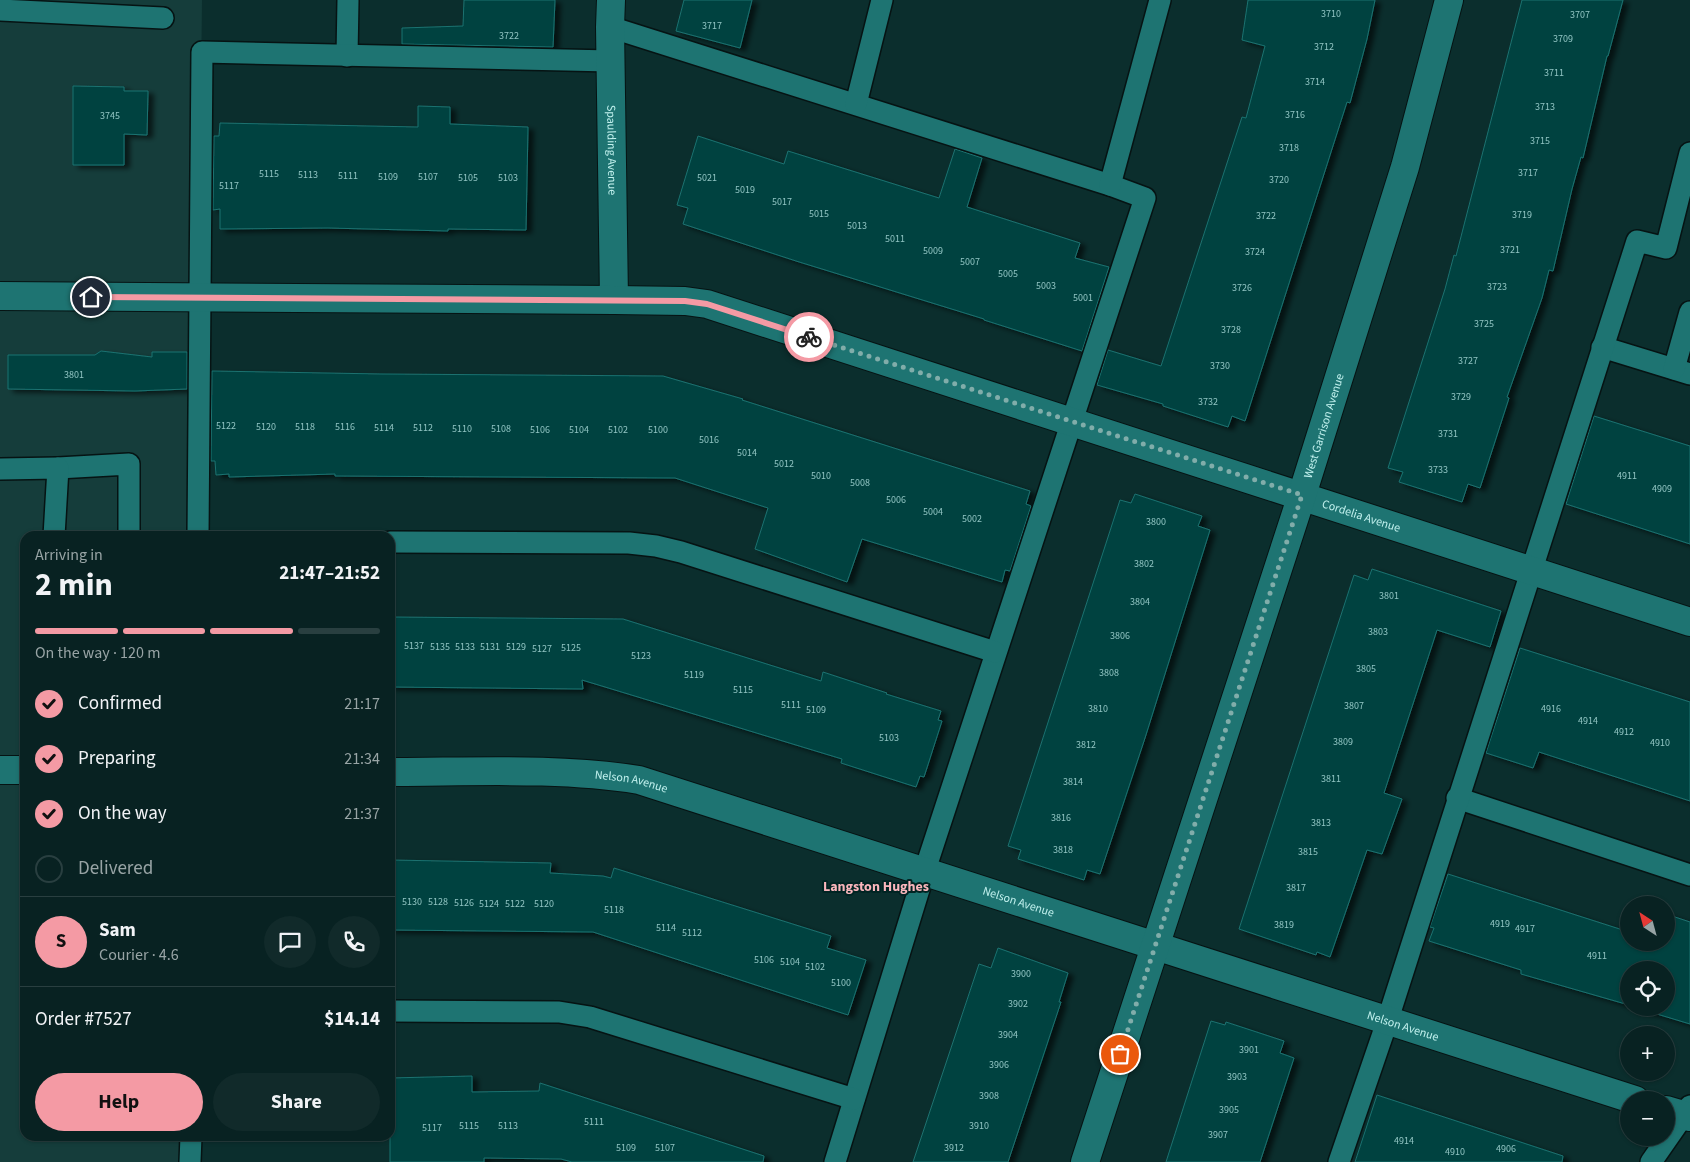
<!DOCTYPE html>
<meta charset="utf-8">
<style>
:root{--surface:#082222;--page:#112a2a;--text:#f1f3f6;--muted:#98a4a5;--line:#293f40;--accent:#f49aa4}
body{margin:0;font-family:"Source Sans 3",sans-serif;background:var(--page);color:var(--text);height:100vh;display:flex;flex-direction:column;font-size:19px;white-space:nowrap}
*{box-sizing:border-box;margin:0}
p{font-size:16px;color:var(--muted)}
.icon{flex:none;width:28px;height:28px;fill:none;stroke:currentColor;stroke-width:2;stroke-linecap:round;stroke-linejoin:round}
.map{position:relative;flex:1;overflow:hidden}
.details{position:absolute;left:20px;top:531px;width:375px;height:610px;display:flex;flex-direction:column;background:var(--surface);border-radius:15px;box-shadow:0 1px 4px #0004,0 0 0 1px var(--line)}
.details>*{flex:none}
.needle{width:32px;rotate:324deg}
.controls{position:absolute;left:1620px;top:896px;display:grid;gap:10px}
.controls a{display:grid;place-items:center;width:55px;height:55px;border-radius:50%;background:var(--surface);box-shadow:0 1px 4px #0004,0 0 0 1px var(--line);font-size:25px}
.pin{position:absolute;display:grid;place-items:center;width:42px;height:42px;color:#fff;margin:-21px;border:2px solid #fff;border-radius:50%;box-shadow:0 1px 5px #0007}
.courier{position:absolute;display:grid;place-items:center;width:50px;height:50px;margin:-25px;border:4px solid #f49aa4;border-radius:50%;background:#fff;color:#222;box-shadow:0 1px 6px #0007}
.head em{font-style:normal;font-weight:700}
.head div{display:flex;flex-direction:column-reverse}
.head{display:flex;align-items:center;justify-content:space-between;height:85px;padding:0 15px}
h1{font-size:32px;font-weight:700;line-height:38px}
.bar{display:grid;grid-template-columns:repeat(4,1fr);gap:8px 5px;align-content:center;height:60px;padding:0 15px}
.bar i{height:6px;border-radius:4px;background:var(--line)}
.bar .active{background:var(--accent)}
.bar p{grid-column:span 4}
.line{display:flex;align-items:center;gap:12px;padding:0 15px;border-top:1px solid var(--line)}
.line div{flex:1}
.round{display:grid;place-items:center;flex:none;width:52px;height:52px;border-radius:26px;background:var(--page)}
ol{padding:0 15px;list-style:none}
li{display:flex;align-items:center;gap:15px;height:55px}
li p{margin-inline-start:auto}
li .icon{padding:5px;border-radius:50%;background:var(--accent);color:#111;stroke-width:4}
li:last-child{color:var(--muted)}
li i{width:28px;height:28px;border:2px solid var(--line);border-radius:50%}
.cta{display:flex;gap:10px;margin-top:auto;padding:10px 15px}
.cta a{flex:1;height:58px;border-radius:30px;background:var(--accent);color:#111;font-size:20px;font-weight:700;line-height:58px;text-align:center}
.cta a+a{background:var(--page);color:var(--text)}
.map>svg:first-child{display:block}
.built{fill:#153d3b}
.building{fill:#014241;stroke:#1b7270;filter:url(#shadow)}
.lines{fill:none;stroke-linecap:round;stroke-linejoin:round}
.lane-casing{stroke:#061313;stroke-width:24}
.street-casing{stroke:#061313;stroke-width:30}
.lane{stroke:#1e7472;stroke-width:21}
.street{stroke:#1e7472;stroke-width:28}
.done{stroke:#81adaa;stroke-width:5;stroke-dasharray:0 9}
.route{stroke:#f49aa4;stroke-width:6}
.labels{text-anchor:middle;stroke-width:4;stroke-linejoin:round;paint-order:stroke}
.number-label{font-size:10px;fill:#91c5c3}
.street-label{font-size:12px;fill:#c1f1ee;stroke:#012423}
.neighbourhood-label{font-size:14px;font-weight:bold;fill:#fab6bc;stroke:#012423}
</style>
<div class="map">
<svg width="1690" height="1162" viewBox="0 0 1690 1162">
<defs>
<filter id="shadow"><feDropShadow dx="5.5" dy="3" stdDeviation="2.5" flood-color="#0009"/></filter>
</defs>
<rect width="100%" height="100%" fill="#0b2e2d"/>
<polygon class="built" points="0,0 202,0 196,536 25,536 25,1136 190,1136 190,1162 0,1162"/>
<g class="building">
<polygon points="464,0 555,0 553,47 402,44 402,28 463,26"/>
<polygon points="684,0 752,0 740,48 676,31"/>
<polygon points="1248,0 1375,0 1367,39 1350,103 1347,102 1245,421 1232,416 1228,427 1163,406 1163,404 1097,385 1108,350 1161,366 1242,117 1246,118 1265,46 1242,40"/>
<polygon points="1522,0 1623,0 1608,56 1607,56 1583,158 1581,157 1572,189 1553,271 1549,270 1542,298 1507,397 1509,398 1480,488 1468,484 1462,502 1399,482 1403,472 1388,468 1445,289 1454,255 1456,256"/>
<polygon points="73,86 124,87 124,91 148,91 147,135 124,134 124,165 73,165"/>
<polygon points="418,106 450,107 450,124 528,127 526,230 448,229 448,231 328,228 220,229 220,209 213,210 214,136 219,136 220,123 418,127"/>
<polygon points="698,136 784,164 788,151 939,198 955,149 982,158 967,207 1080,243 1075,258 1109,267 1082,351 984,320 984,319 796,261 683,224 688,208 677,205"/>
<polygon points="101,351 152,357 152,352 187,352 187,389 135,391 8,389 8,355 95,355"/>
<polygon points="212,371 382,374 663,376 743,399 742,400 1030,491 1026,504 1031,506 1010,571 1005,570 1002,582 862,539 847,582 755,549 768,508 675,478 335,476 335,474 229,477 229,474 216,475 215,461 211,461"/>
<polygon points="1594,416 1690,446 1690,544 1566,504"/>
<polygon points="1135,494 1202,516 1198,526 1210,530 1145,738 1100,874 1087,870 1084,880 1018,859 1021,850 1008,846 1120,500 1131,503"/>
<polygon points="1372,569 1501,611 1490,647 1437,630 1384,793 1402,799 1382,854 1367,850 1330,957 1317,952 1316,955 1239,929 1354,575 1368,580"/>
<polygon points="390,617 623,619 821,681 823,672 887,693 886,694 941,711 938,720 942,721 924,777 920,776 916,787 841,763 842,759 582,680 583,689 390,687"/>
<polygon points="1520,648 1690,702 1690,801 1539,752 1533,768 1486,753"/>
<polygon points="390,860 551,863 550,873 603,876 611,878 614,868 831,936 827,948 866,960 848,1015 593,932 390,930"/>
<polygon points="1448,874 1629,932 1629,942 1666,942 1666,914 1690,922 1690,1024 1637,1008 1666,1008 1666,970 1629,970 1629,1005 1521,974 1521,970 1429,941 1434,928 1430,927"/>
<polygon points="998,948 1068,973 1059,1002 1061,1002 1008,1162 913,1162 979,964 991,968"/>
<polygon points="1211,1021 1225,1025 1226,1022 1284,1041 1280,1053 1294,1058 1260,1162 1166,1162"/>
<polygon points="472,1076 472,1092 539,1091 540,1083 764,1156 763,1162 572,1162 561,1159 484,1158 484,1162 390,1162 390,1078"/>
<polygon points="1377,1095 1563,1156 1562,1162 1355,1162"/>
</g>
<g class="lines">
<defs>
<g id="lane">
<polyline points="0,10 163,18"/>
<polyline points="610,27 1110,185 1145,198 925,870 835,1162"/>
<polyline points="347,56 348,0"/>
<polyline points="856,104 882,0"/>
<polyline points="1110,185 1160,0"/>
<polyline points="1602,347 1690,374"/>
<polyline points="1674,369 1690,312"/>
<polyline points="58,468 129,464 129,536"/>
<polyline points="0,469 58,468 54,536"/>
<polyline points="198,536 202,52 611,61"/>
<polyline points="390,542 629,543 656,546 681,552 995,652"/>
<polyline points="1457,798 1690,875"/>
<polyline points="390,1011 559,1012 590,1017 854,1099"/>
<polyline points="190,1162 191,1136"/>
<polyline points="1339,1162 1387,1022 1637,241 1666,248 1690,153"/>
<polyline points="1651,1162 1690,1106"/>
</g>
<g id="street">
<path id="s1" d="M611,0L610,27L614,300"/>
<path id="s2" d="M0,296L614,300L685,301L707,304L1690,622"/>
<polyline points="0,770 25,770"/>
<path id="s3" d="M390,772C471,772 559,767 639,780C972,885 1302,995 1635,1100"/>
<polyline points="1666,1110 1690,1117"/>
<path id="s4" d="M1085,1162L1302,495L1405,167L1449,0"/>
</g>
</defs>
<use href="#lane" class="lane-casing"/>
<use href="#street" class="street-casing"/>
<use href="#lane" class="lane"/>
<use href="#street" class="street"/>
</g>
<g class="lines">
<polyline class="done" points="809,337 1302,495 1120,1054"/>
<polyline class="route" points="91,297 685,301 707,304 809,337"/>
</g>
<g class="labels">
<g class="number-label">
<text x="1331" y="17">3710</text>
<text x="1580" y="18">3707</text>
<text x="712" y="29">3717</text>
<text x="509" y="39">3722</text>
<text x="1563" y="42">3709</text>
<text x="1324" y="50">3712</text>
<text x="1554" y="76">3711</text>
<text x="1315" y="85">3714</text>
<text x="1545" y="110">3713</text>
<text x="1295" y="118">3716</text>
<text x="110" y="119">3745</text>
<text x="1540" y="144">3715</text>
<text x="1289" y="151">3718</text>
<text x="1528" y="176">3717</text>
<text x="269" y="177">5115</text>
<text x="308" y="178">5113</text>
<text x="348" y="179">5111</text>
<text x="388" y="180">5109</text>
<text x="428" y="180">5107</text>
<text x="468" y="181">5105</text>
<text x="508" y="181">5103</text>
<text x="707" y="181">5021</text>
<text x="1279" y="183">3720</text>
<text x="229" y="189">5117</text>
<text x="745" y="193">5019</text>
<text x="782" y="205">5017</text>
<text x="819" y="217">5015</text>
<text x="1522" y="218">3719</text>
<text x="1266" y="219">3722</text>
<text x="857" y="229">5013</text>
<text x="895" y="242">5011</text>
<text x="1510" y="253">3721</text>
<text x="933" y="254">5009</text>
<text x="1255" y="255">3724</text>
<text x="970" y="265">5007</text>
<text x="1008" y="277">5005</text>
<text x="1046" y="289">5003</text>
<text x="1497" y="290">3723</text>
<text x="1242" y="291">3726</text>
<text x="1083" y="301">5001</text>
<text x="1484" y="327">3725</text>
<text x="1231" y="333">3728</text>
<text x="1468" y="364">3727</text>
<text x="1220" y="369">3730</text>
<text x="74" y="378">3801</text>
<text x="1461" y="400">3729</text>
<text x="1208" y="405">3732</text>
<text x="226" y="429">5122</text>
<text x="266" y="430">5120</text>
<text x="305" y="430">5118</text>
<text x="345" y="430">5116</text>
<text x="384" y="431">5114</text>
<text x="423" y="431">5112</text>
<text x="462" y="432">5110</text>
<text x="501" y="432">5108</text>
<text x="540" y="433">5106</text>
<text x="579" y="433">5104</text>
<text x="618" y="433">5102</text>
<text x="658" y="433">5100</text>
<text x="1448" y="437">3731</text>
<text x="709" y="443">5016</text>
<text x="747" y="456">5014</text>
<text x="784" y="467">5012</text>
<text x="1438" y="473">3733</text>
<text x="821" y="479">5010</text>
<text x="1627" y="479">4911</text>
<text x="860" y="486">5008</text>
<text x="1662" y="492">4909</text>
<text x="896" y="503">5006</text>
<text x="933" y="515">5004</text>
<text x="972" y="522">5002</text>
<text x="1156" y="525">3800</text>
<text x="1144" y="567">3802</text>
<text x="1389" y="599">3801</text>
<text x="1140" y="605">3804</text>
<text x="1378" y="635">3803</text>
<text x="1120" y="639">3806</text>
<text x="414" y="649">5137</text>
<text x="440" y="650">5135</text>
<text x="465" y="650">5133</text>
<text x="490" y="650">5131</text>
<text x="516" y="650">5129</text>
<text x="571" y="651">5125</text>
<text x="542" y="652">5127</text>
<text x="641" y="659">5123</text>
<text x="1366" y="672">3805</text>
<text x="1109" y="676">3808</text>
<text x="694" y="678">5119</text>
<text x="743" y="693">5115</text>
<text x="791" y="708">5111</text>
<text x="1354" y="709">3807</text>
<text x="1098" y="712">3810</text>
<text x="1551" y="712">4916</text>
<text x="816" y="713">5109</text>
<text x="1588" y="724">4914</text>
<text x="1624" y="735">4912</text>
<text x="889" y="741">5103</text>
<text x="1343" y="745">3809</text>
<text x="1660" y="746">4910</text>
<text x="1086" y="748">3812</text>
<text x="1331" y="782">3811</text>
<text x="1073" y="785">3814</text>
<text x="1061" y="821">3816</text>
<text x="1321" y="826">3813</text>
<text x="1063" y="853">3818</text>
<text x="1308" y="855">3815</text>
<text x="1296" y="891">3817</text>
<text x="412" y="905">5130</text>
<text x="438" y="905">5128</text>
<text x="464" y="906">5126</text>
<text x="489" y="907">5124</text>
<text x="515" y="907">5122</text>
<text x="544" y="907">5120</text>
<text x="614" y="913">5118</text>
<text x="1500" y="927">4919</text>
<text x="1284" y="928">3819</text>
<text x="666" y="931">5114</text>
<text x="1525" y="932">4917</text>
<text x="692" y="936">5112</text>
<text x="1597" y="959">4911</text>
<text x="764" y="963">5106</text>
<text x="790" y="965">5104</text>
<text x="815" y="970">5102</text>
<text x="1021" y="977">3900</text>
<text x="841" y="986">5100</text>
<text x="1018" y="1007">3902</text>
<text x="1008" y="1038">3904</text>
<text x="1249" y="1053">3901</text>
<text x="999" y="1068">3906</text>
<text x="1237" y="1080">3903</text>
<text x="989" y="1099">3908</text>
<text x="1229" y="1113">3905</text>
<text x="594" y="1125">5111</text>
<text x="469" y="1129">5115</text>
<text x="508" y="1129">5113</text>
<text x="979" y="1129">3910</text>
<text x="432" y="1131">5117</text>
<text x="1218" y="1138">3907</text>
<text x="1404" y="1144">4914</text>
<text x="626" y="1151">5109</text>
<text x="665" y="1151">5107</text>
<text x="954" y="1151">3912</text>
<text x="1506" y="1152">4906</text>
<text x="1455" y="1155">4910</text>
</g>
<g class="street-label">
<text dy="4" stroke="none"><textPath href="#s1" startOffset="150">Spaulding Avenue</textPath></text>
<text dy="4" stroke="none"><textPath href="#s4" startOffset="774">West Garrison Avenue</textPath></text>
<text dy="4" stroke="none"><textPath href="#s2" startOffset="1395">Cordelia Avenue</textPath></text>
<text dy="4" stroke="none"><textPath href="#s3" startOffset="242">Nelson Avenue</textPath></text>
<text dy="4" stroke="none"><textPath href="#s3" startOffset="648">Nelson Avenue</textPath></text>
<text dy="4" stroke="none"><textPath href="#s3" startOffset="1052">Nelson Avenue</textPath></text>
</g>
<g class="neighbourhood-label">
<text x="876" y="891">Langston Hughes</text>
</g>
</g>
</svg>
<div class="controls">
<a><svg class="needle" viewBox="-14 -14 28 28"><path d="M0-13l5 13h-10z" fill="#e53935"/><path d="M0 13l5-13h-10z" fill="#98a4a5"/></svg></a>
<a><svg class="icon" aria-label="locate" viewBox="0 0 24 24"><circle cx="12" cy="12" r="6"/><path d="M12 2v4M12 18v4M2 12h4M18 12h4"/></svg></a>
<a>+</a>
<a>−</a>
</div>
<div class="pin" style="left:1120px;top:1054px;background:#ea580c"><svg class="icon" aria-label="bag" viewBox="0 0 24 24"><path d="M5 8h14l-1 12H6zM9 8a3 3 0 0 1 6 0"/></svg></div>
<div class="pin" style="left:91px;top:297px;background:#1f2937"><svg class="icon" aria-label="home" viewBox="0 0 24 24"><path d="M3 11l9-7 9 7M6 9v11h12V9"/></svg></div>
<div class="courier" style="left:809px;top:337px"><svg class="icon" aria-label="bike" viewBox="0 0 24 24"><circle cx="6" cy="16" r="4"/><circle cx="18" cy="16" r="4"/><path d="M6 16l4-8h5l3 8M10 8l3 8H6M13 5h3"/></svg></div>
<section class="details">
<div class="head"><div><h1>2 min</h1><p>Arriving in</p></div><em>21:47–21:52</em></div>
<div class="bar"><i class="active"></i><i class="active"></i><i class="active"></i><i></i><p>On the way · 120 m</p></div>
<ol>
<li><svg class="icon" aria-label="check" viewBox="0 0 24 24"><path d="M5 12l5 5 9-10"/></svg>Confirmed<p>21:17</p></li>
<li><svg class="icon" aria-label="check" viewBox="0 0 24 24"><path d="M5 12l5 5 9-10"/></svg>Preparing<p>21:34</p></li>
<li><svg class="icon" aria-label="check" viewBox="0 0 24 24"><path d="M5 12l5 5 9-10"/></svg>On the way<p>21:37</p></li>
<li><i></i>Delivered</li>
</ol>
<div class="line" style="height:90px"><b class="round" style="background:var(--accent);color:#111">S</b><div><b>Sam</b><p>Courier · 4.6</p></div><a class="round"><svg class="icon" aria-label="chat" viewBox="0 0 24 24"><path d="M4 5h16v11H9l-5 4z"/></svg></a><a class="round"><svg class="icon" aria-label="phone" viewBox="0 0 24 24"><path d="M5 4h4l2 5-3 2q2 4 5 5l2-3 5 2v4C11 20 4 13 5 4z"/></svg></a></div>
<div class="line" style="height:65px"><div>Order #7527</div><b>$14.14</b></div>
<div class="cta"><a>Help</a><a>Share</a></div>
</section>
</div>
